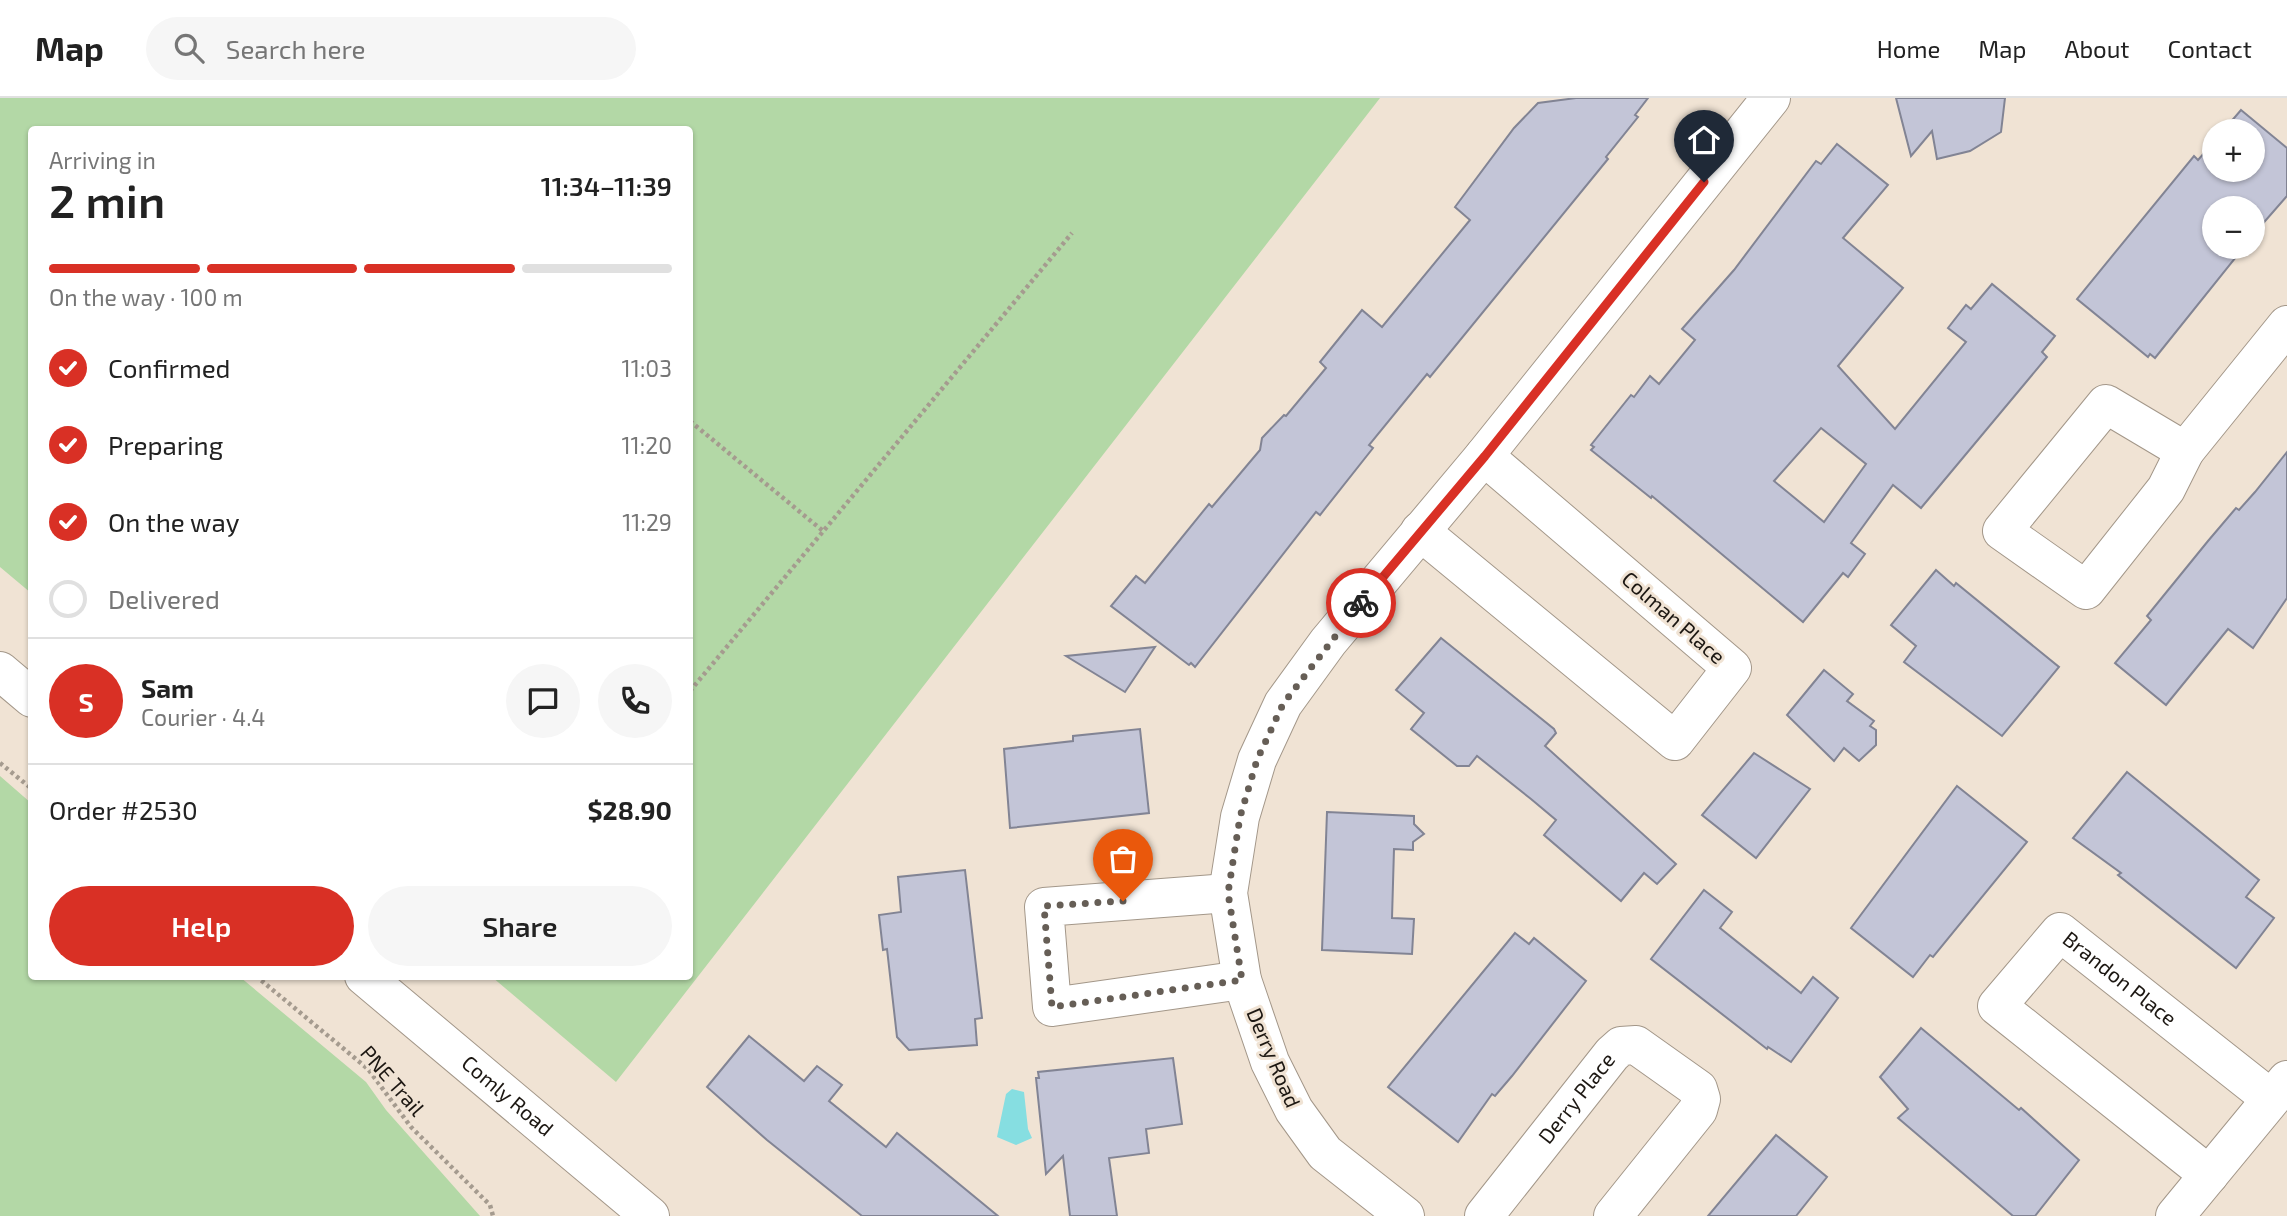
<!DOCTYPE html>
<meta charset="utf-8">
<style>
:root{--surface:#fff;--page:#f6f6f6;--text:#222;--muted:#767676;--line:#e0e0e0;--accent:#d93025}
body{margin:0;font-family:"Exo 2",sans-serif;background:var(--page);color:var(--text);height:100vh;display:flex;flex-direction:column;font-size:26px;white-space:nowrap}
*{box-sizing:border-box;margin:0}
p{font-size:23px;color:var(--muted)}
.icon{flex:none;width:38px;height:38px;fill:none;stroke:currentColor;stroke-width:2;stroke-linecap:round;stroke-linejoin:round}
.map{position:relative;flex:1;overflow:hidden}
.drawer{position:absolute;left:28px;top:28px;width:665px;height:854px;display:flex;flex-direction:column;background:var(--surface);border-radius:7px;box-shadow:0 2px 5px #0004}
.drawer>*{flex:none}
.tools{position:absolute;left:2202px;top:21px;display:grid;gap:14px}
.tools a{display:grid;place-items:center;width:63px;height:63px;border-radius:50%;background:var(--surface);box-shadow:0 2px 5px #0004;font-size:35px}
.pin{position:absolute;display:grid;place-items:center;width:60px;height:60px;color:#fff;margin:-72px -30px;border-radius:50% 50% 50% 0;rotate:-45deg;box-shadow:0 0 7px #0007}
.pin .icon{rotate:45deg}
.courier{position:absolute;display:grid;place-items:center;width:70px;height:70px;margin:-35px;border:5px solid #d93025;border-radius:50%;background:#fff;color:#222;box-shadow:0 2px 9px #0007}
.headline em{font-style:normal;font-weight:600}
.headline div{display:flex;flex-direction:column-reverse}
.headline{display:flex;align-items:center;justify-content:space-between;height:119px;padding:0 21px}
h1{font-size:46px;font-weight:600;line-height:52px}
.bar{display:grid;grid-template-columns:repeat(4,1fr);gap:10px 7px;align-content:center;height:84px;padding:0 21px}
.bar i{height:9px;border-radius:5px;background:var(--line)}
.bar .current{background:var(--accent)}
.bar p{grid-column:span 4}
.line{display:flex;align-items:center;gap:18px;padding:0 21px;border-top:2px solid var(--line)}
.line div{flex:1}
.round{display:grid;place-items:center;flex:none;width:74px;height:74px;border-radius:37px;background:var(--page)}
ol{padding:0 21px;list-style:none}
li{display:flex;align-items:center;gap:21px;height:77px}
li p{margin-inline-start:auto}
li .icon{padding:7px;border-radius:50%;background:var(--accent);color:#fff;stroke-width:4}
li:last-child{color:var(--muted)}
li i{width:38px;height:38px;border:4px solid var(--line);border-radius:50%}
.cta{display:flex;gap:14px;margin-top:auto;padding:14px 21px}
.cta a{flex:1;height:80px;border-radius:42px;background:var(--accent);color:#fff;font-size:28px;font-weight:600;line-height:80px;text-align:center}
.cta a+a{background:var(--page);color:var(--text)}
header{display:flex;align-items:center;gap:42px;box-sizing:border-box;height:98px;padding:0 35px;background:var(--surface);border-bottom:2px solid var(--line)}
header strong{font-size:33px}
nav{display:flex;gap:38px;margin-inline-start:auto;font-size:24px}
.search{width:490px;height:63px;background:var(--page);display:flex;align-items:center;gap:18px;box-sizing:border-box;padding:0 24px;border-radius:38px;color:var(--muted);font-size:26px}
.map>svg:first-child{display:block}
.green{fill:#b3d8a6}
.water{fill:#86dee1}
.building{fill:#c3c5d7;stroke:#828494;stroke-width:2;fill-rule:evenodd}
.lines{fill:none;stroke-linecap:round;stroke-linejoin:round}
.minor-casing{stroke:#a39789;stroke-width:40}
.tertiary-casing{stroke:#a39789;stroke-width:40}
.path{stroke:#a59b8f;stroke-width:4.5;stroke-dasharray:3.5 3.5;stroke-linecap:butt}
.minor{stroke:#fff;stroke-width:38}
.tertiary{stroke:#fff;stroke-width:38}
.done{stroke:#665e56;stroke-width:7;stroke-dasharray:0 12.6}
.route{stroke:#d93025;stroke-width:9}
.labels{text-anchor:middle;stroke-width:6;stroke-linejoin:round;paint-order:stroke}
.street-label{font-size:21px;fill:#1c1712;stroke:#f0e3d4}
</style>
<header>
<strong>Map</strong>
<div class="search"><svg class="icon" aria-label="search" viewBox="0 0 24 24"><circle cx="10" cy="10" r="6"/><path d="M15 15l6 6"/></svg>Search here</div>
<nav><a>Home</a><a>Map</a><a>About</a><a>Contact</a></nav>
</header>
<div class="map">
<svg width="2287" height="1118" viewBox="0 0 2287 1118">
<rect width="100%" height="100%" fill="#f0e3d4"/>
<g class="green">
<polygon points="0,0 1380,0 616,984 492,879 690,878 690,32 32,32 31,495 0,469"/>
<polygon points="0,678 31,705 32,878 240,879 366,984 386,1012 480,1118 0,1118"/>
</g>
<polygon class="water" points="1012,991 1024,994 1028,1031 1032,1040 1016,1047 997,1039 1006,996"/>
<g class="building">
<polygon points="1576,0 1648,0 1635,17 1638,19 1606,59 1608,61 1430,279 1427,276 1369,347 1373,350 1320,417 1316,414 1195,569 1191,565 1189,567 1111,508 1136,478 1145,485 1209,406 1212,409 1260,352 1262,340 1284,317 1286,318 1326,270 1320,264 1362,212 1382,229 1470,122 1455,109 1514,30 1538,5"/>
<polygon points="1896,0 2005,0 2001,34 1970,53 1937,61 1932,33 1911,58"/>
<polygon points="2241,12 2287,50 2287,98 2252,138 2252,110 2214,110 2214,149 2244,149 2155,260 2150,256 2148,259 2077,201 2194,58 2198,62 2214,44 2214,72 2252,72 2252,33 2223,33"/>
<path d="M1837,46L1888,87L1843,140L1903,190L1838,268L1895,331L1966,244L1948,230L1966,207L1971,211L1992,186L2055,238L2042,254L2047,259L1921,410L1893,387L1851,445L1865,456L1848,479L1843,475L1803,524L1652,398L1651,400L1591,352L1594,349L1591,347L1631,297L1634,299L1650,278L1659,286L1695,242L1682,231L1734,172L1816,63L1821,66ZM1821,330L1866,366L1824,424L1774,383Z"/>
<polygon points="2287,354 2287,500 2253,550 2228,531 2166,607 2115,565 2151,522 2147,518 2208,443 2236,410 2239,412 2255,394"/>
<polygon points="1936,472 1954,488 1956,485 2059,569 2002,638 1904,564 1916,548 1891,527"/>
<polygon points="1441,540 1554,631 1556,635 1545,648 1676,766 1657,786 1644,775 1621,803 1544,737 1556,722 1531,701 1477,658 1469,668 1457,668 1411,631 1424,615 1396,592"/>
<polygon points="1155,549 1125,594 1066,558"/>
<polygon points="1824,572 1853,596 1847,603 1874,623 1870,628 1876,632 1876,647 1859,663 1844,650 1834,663 1787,617"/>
<polygon points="1140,631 1149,715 1010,730 1004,651 1073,643 1073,638"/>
<polygon points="1754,655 1810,691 1756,760 1702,717"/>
<polygon points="2127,674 2259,782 2246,799 2274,820 2236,870 2118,777 2121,775 2073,740"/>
<polygon points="1957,688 2027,744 1933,859 1930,857 1913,879 1851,830"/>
<polygon points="1327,714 1414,718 1414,726 1424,736 1413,744 1413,752 1394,751 1392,820 1414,821 1412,856 1322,852"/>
<polygon points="965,772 982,920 975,921 977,947 909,952 897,939 887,851 883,852 879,817 901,814 898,779"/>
<polygon points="1704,792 1732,814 1720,830 1801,895 1813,879 1838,900 1791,964 1768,949 1767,951 1651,861"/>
<polygon points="1515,835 1529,846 1534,840 1586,883 1512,978 1495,998 1492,996 1458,1044 1388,989"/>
<polygon points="1921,930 2019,1012 2021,1010 2079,1062 2035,1118 2013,1118 1898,1020 1908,1011 1880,979"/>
<polygon points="749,938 804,983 817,968 842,987 829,1003 886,1049 897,1035 998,1118 862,1118 767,1042 707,989"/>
<polygon points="1173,960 1182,1026 1146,1031 1149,1055 1109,1060 1117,1118 1070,1118 1063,1058 1046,1076 1036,980 1039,980 1038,974"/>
<polygon points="1776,1037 1827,1079 1796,1118 1708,1118"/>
</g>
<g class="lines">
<defs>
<g id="minor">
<polygon points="2106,306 2185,353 2166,391 2086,492 2002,433"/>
<polyline points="2185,353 2287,227"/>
<polyline points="1420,433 1675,643 1732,570 1484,358"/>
<polyline points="1228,795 1044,809 1052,909 1242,882"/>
<path id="s1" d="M2209,1077L1997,908L2060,834L2270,1000"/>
<polyline points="1405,1118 1325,1055 1294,1012 1270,964 1242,882 1228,795 1240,719 1257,662 1283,606 1328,544 1484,358 1771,0"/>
<path id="s2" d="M1484,1118L1612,956L1621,948L1636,947L1698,991L1701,1001L1698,1012L1613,1118"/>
<polyline points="2175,1118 2287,982"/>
</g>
<g id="tertiary">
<polyline points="0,573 32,600"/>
<path id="s3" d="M364,878L650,1118"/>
</g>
</defs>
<use href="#minor" class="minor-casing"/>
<use href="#tertiary" class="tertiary-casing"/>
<g class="path">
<polyline points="690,323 823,433"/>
<polyline points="690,593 1072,135"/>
<polyline points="0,665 32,691"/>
<polyline points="256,878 368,971 411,1029 490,1107 493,1118"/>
</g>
<use href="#minor" class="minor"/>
<use href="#tertiary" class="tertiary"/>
</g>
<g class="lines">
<polyline class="done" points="1123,803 1044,808 1052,909 1242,882 1228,795 1240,719 1257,662 1283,606 1361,505"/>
<polyline class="route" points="1361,505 1485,358 1704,84"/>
</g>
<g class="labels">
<g class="street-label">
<text transform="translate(1673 520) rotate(41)" y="7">Colman Place</text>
<text dy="7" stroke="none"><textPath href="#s1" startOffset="444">Brandon Place</textPath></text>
<text transform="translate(1273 960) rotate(67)" y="7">Derry Road</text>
<text transform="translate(392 983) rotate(49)" y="7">PNE Trail</text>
<text dy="7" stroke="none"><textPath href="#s3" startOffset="187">Comly Road</textPath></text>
<text dy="7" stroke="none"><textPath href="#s2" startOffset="150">Derry Place</textPath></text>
</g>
</g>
</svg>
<div class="tools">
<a>+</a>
<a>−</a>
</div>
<div class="pin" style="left:1123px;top:803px;background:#ea580c"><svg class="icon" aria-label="bag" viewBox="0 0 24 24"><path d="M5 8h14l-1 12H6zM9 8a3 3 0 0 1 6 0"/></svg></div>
<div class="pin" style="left:1704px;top:84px;background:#1f2937"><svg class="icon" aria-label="home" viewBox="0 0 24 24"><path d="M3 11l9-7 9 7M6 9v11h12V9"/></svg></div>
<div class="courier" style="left:1361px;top:505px"><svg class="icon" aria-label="bike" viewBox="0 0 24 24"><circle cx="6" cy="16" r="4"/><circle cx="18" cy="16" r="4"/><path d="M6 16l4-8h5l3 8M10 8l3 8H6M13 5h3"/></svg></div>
<section class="drawer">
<div class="headline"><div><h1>2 min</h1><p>Arriving in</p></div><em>11:34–11:39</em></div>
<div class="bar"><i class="current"></i><i class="current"></i><i class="current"></i><i></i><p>On the way · 100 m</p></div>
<ol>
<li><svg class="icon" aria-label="check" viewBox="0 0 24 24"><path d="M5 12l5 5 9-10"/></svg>Confirmed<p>11:03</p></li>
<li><svg class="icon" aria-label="check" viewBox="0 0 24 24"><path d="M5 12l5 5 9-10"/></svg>Preparing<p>11:20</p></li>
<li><svg class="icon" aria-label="check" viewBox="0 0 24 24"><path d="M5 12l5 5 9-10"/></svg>On the way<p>11:29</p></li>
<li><i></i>Delivered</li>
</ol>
<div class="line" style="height:126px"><b class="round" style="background:var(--accent);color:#fff">S</b><div><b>Sam</b><p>Courier · 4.4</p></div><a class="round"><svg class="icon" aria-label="chat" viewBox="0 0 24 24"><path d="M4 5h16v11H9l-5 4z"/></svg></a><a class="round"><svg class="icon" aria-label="phone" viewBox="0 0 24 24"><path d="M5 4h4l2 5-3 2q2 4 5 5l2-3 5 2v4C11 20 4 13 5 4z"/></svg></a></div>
<div class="line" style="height:91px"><div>Order #2530</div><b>$28.90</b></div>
<div class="cta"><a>Help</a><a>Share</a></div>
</section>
</div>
